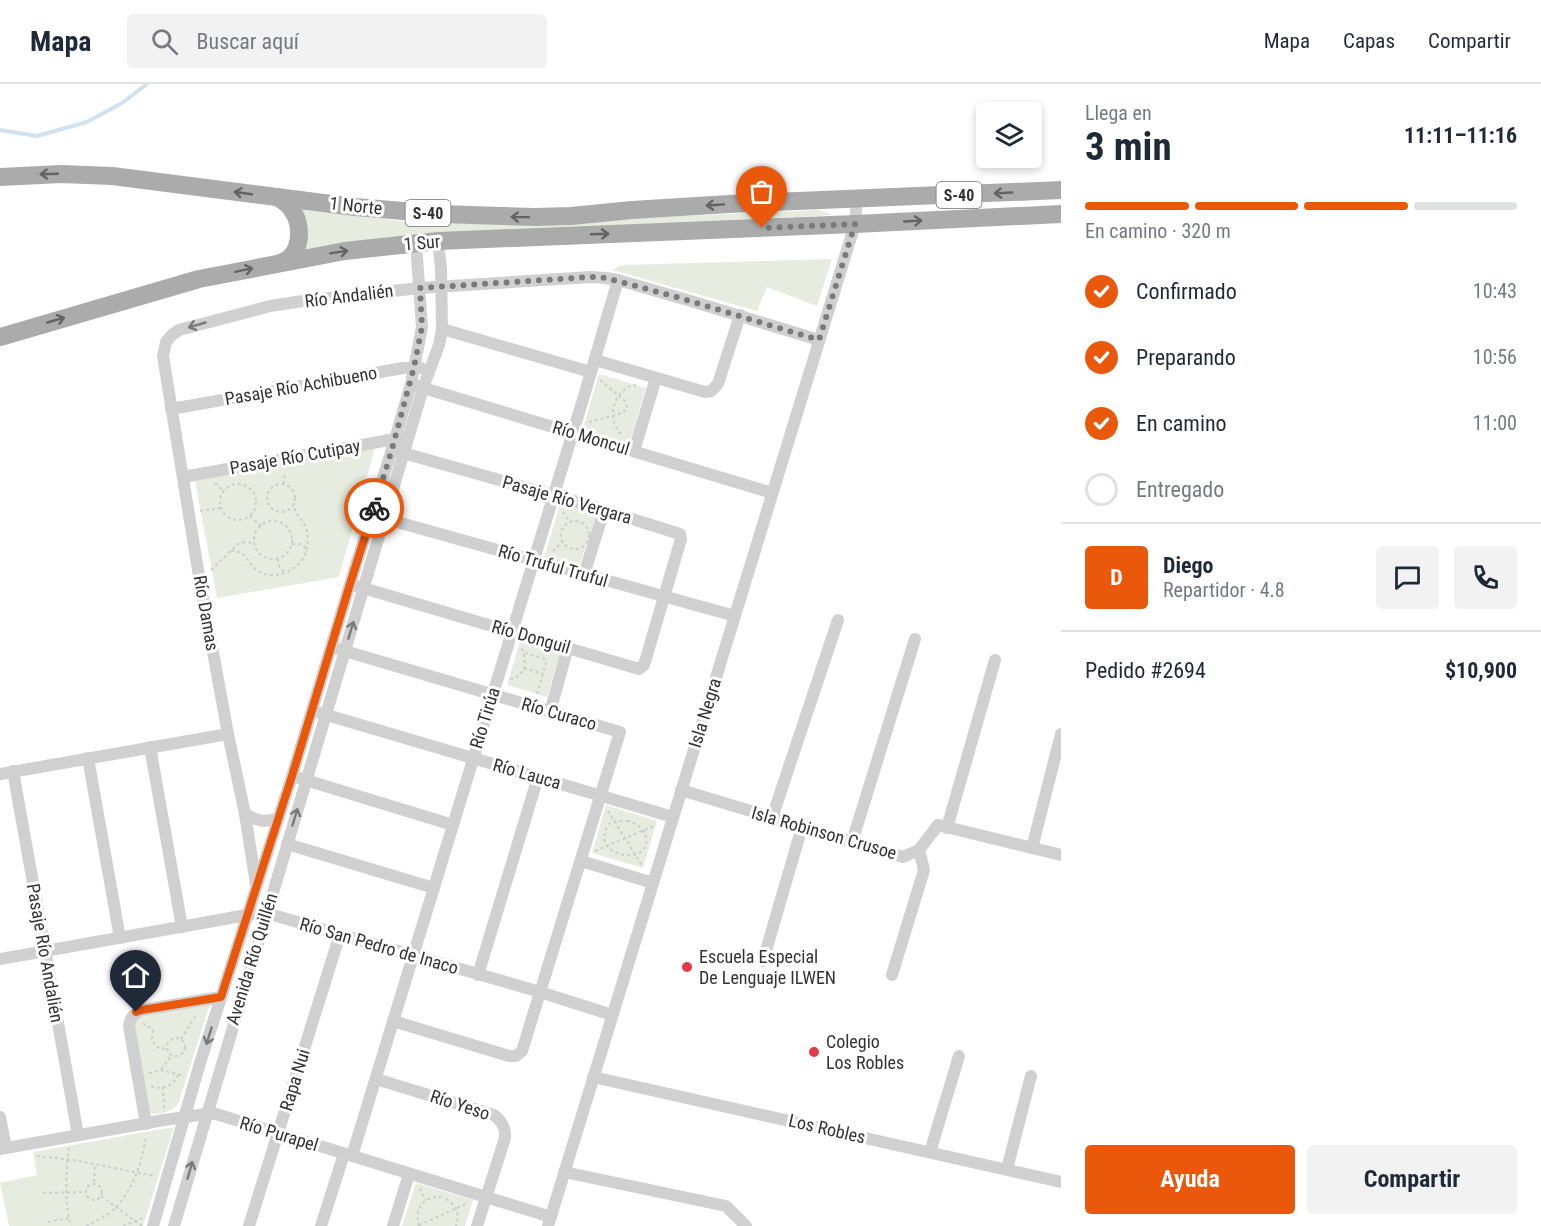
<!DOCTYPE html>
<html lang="es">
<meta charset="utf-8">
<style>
:root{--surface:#fff;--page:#f2f2f3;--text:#1f2937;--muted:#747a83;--line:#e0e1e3;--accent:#ea580c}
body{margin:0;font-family:"Roboto Condensed",sans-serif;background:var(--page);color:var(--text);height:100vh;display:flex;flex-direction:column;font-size:22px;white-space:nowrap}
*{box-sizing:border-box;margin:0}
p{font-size:20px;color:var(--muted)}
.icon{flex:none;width:33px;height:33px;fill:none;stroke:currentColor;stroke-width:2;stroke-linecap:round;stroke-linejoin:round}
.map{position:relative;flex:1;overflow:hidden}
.details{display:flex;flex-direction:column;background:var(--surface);width:480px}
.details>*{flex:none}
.fabs{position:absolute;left:976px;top:18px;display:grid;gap:12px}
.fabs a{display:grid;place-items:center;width:66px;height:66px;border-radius:6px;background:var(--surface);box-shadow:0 3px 9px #0003;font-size:30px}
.pin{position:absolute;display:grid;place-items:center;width:51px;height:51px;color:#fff;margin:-62px -26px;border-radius:50% 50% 50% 0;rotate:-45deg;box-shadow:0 0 6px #0007}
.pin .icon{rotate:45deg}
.courier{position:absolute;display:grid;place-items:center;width:60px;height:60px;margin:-30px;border:4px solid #ea580c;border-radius:50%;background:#fff;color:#222;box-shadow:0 2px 8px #0007}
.headline em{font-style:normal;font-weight:700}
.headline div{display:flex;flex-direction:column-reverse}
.headline{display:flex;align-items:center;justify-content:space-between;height:102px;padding:0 24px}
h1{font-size:39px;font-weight:700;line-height:45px}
.bar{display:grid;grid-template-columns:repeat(4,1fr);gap:9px 6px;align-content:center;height:72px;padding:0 24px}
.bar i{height:8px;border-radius:4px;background:var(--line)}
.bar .active{background:var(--accent)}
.bar p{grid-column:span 4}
.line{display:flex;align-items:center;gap:15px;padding:0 24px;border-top:2px solid var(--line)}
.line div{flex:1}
.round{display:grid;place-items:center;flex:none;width:63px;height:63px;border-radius:6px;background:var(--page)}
ol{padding:0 24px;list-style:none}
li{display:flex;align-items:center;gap:18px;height:66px}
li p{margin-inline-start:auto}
li .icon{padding:6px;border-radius:50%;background:var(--accent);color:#fff;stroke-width:4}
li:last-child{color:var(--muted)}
li i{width:33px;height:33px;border:3px solid var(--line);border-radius:50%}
.action{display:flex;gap:12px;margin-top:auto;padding:12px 24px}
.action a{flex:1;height:69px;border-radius:6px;background:var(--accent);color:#fff;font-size:24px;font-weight:700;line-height:69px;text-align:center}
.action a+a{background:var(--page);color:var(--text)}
header{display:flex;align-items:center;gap:36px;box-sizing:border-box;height:84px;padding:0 30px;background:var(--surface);border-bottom:2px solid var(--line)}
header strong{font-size:28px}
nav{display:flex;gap:33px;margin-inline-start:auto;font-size:21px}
.search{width:420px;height:54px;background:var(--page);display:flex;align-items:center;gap:15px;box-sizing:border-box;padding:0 21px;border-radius:6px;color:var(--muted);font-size:22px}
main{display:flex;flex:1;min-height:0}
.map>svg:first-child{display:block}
.green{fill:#e6ecdf}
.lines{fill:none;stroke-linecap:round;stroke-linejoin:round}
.stream{stroke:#cfe2ee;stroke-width:4}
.path{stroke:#cdcdcd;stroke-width:2;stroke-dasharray:3 3;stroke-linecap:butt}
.minor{stroke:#d0d0d0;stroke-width:12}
.primary{stroke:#ababab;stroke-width:18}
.oneway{stroke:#636363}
.oneway2{stroke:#7a7a7a}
.done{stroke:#7a7a7a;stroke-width:6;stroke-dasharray:0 10.8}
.route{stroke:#ea580c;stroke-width:8}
.poi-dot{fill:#e63946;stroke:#fff;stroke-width:2}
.labels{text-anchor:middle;stroke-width:6;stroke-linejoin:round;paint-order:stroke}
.shield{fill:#fff;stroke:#707070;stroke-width:1.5}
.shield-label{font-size:16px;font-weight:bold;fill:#333}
.street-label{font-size:18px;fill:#333;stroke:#fff}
.poi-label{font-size:18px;fill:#333;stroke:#fff;text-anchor:start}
</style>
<header>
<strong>Mapa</strong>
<div class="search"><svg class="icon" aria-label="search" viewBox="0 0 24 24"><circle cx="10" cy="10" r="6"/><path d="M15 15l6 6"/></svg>Buscar aquí</div>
<nav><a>Mapa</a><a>Capas</a><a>Compartir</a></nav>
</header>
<main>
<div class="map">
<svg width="1061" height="1142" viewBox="0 0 1061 1142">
<rect width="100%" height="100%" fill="#fff"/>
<g class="green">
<polygon points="299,124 414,139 493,140 820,126 833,131 399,156 303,169"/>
<polygon points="832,175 817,222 767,203 757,227 612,186 621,181"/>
<polygon points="599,290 646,304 629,361 582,347"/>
<polygon points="375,364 339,493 217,514 195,397"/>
<polygon points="561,417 598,428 579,482 544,474"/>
<polygon points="522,551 562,563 547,613 507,601"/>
<polygon points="606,721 657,737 643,784 592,769"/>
<path d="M210,920L178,1020C170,1029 161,1030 149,1030L133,946L137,934L140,932Z"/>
<polygon points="174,1043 143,1142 9,1142 0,1099 37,1091 33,1068"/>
<polygon points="416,1099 473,1116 465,1142 402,1142"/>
</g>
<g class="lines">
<polyline class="stream" points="0,46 37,52 87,38 122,19 147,0"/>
<g class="path">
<polyline points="589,338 623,329 627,323 625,317 600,296"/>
<path d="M621,350C608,337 611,314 627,304C630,302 633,302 636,301"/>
<polyline points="215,399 223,407"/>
<circle cx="238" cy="418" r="18"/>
<polyline points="284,400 285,388"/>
<circle cx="281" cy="414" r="14"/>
<polyline points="200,427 220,424"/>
<polyline points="563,428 570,438"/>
<polyline points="250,432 261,442"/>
<circle cx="273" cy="456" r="19"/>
<circle cx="575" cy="451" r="14"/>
<polyline points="292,460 299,460 304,462 306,468"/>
<path d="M231,467C250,466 247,485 264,490C282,495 305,482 307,463C308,457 308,449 306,444C302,433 294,432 294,419"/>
<polyline points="553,467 563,457"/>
<polyline points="278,475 278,480 281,486 284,487"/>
<polyline points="211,486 238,460 245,458 254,459"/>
<polyline points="525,569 548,576"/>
<polyline points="524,584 543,590"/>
<path d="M510,595C526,593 528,576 521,563"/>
<polyline points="537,610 547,576"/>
<polyline points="608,727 643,783"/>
<path d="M627,737C649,741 654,767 633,771C620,773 600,764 605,749C605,747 607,742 609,740C613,736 621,737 627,737Z"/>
<polyline points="595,767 656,741"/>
<path d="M143,939L153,946C150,957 155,967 167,964"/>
<circle cx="176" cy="963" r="9"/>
<polyline points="181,955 197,929"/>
<polyline points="161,985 172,971"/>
<polyline points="149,989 161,986 184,992"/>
<path d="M151,1002C162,1006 173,1003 178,991"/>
<polyline points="163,1003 164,1024"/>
<path d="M69,1064C66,1090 64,1117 71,1142"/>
<polyline points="37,1072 73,1076 155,1092"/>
<polyline points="94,1098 95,1080"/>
<circle cx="94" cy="1108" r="8"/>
<polyline points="420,1104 425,1116"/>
<polyline points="43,1109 85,1108"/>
<polyline points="101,1112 142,1142"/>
<path d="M446,1115C457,1121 460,1131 456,1142"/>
<polyline points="48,1138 69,1134"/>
<polyline points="419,1141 466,1120"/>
<path d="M86,1142C97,1137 110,1130 118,1121C134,1103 143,1075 146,1052"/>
<polyline points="123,1142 143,1134"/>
<path d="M419,1142C414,1125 423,1112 441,1113"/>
</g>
<g class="minor">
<polyline points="442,245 591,288"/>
<polyline points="595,276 705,308 711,307 718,300 740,231"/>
<polyline points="417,302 772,409"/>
<polyline points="171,325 403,284 421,284"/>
<polyline points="634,367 656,294"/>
<polyline points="183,393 395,355 400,356"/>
<polyline points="379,433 735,532"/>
<polyline points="584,490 604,427"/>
<polyline points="356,502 639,585 644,581 681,455 680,450 578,418 396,367"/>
<polyline points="338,565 620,648 522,967 516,972 509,972 393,937"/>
<polyline points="550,628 568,563"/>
<polyline points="320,629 673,733"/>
<polyline points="150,663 182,843"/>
<polyline points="88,674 120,854"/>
<polyline points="13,687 78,1051"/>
<polyline points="0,690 228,650"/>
<polyline points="299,694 453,741"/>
<polyline points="681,706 903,773 919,766 938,741 1061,771"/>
<path d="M245,730C259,737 263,739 279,734"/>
<polyline points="772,734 838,536"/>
<polyline points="947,744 995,576"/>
<polyline points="852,758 915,555"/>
<polyline points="287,760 434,804"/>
<polyline points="1032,764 1061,650"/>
<polyline points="581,777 653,799"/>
<polyline points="256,800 245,730 228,650 198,486 163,272 166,258 172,251 179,246 270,222 303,217 420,204 591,193 606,194 618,196 691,217 819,256"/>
<polyline points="0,875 247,831 266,829 540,908 612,931"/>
<polyline points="763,877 802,743"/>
<polyline points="478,891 538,693"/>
<polyline points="892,891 924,786 919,766"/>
<polyline points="593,993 1061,1098"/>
<path d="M376,995L494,1031C502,1037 506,1044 505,1054L477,1142"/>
<polyline points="0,1033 6,1064"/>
<path d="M146,1040L129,942C130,933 134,929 142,926L221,913"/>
<polyline points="0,1065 164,1036 206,1030 216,1030 551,1133"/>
<polyline points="930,1068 959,972"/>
<polyline points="352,1072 584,312 618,196"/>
<polyline points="1007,1085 1031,992"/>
<polyline points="564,1088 726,1122 746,1142"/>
<polyline points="153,1142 200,979 292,692 350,500 392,365 411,300 422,243 416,159"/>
<polyline points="174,1142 423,304 439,261 442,245 441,185 438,157"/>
<polyline points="249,1142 340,850"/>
<polyline points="321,1142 344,1070"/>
<polyline points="393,1142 409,1090"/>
<polyline points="548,1142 855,140 857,115"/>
</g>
<g class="primary">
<polyline points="0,93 61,90 112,92 355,123 440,130 535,133 571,132 632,126 729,120 1061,106"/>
<path d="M277,113C283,117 289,120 292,126C303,141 302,172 282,178"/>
<polyline points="0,253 199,195 345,167 438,157 855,140 1061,130"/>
</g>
</g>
<defs><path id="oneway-shaft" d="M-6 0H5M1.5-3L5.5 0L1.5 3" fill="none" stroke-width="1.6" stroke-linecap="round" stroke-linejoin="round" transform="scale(1.5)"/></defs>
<g class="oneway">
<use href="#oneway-shaft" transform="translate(49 90) rotate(178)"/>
<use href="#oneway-shaft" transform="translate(243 109) rotate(-172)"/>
<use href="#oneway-shaft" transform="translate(1003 109) rotate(177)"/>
<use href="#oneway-shaft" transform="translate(715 121) rotate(176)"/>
<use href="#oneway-shaft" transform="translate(520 133) rotate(-179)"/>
<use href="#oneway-shaft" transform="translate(913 137) rotate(-3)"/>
<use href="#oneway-shaft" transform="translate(600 150) rotate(-2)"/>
<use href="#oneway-shaft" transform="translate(339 168) rotate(-9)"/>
<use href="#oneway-shaft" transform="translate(244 186) rotate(-12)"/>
<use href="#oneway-shaft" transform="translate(56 236) rotate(-16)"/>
</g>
<g class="oneway2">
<use href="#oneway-shaft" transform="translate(197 241) rotate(164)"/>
<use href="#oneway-shaft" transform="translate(351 546) rotate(-73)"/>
<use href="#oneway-shaft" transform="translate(295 733) rotate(-73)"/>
<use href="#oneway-shaft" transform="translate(209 952) rotate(107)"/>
<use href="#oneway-shaft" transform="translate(190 1086) rotate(-74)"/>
</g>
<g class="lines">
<polyline class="done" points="374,424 392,365 414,283 422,243 420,204 591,193 606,194 673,212 819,256 855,140 762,144"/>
<polyline class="route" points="136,928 142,926 221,913 292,692 350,500 374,424"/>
</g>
<g class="poi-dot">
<circle cx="687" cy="883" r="6"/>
<circle cx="814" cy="968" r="6"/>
</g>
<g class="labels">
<g class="shield">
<rect x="936.5" y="98" width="45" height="26" rx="4.5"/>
<rect x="405.5" y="116" width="45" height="26" rx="4.5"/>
</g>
<g class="shield-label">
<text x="959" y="117">S-40</text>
<text x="428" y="135">S-40</text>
</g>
<g class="street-label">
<text transform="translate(356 122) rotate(6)" y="6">1 Norte</text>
<text transform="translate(422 159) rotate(-5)" y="6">1 Sur</text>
<text transform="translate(349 212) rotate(-7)" y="6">Río Andalién</text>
<text transform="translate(301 302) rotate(-10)" y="6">Pasaje Río Achibueno</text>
<text transform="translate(591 354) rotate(17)" y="6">Río Moncul</text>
<text transform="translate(295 373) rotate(-10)" y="6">Pasaje Río Cutipay</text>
<text transform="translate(567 416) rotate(16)" y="6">Pasaje Río Vergara</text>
<text transform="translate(553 482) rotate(16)" y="6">Río Truful Truful</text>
<text transform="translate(206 529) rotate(80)" y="6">Río Damas</text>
<text transform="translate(531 553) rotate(16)" y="6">Río Donguil</text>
<text transform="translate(705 629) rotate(-73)" y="6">Isla Negra</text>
<text transform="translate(559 630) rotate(16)" y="6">Río Curaco</text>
<text transform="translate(485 634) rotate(-73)" y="6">Río Tirúa</text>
<text transform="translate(527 690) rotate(16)" y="6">Río Lauca</text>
<text transform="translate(824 749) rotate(16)" y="6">Isla Robinson Crusoe</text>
<text transform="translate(379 862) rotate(16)" y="6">Río San Pedro de Inaco</text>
<text transform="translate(45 869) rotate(80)" y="6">Pasaje Río Andalién</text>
<text transform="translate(252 875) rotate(-73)" y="6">Avenida Río Quillén</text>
<text transform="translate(295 996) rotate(-73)" y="6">Rapa Nui</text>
<text transform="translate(460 1021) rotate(18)" y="6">Río Yeso</text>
<text transform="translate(827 1045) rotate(13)" y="6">Los Robles</text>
<text transform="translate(279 1050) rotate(17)" y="6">Río Purapel</text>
</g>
<g class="poi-label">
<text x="699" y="879">Escuela Especial<tspan x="699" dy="21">De Lenguaje ILWEN</tspan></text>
<text x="826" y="964">Colegio<tspan x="826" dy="21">Los Robles</tspan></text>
</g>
</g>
</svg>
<div class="fabs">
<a><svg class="icon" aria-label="layers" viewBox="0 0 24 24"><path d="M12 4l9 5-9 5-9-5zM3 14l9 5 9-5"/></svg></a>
</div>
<div class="pin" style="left:762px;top:144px;background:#ea580c"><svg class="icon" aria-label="bag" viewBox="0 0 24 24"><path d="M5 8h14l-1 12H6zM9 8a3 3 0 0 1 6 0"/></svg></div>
<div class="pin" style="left:136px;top:928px;background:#1f2937"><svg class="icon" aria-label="home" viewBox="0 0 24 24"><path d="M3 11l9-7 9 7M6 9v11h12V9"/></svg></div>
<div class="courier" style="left:374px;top:424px"><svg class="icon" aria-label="bike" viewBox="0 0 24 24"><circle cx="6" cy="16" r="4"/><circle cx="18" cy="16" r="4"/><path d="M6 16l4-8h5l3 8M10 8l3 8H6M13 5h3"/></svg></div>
</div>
<section class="details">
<div class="headline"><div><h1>3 min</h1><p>Llega en</p></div><em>11:11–11:16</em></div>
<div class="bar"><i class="active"></i><i class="active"></i><i class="active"></i><i></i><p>En camino · 320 m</p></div>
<ol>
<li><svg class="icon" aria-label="check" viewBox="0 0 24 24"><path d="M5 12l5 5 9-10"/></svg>Confirmado<p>10:43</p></li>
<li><svg class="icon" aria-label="check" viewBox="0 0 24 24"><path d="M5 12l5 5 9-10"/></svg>Preparando<p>10:56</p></li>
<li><svg class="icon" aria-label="check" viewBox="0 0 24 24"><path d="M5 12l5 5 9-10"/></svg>En camino<p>11:00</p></li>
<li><i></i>Entregado</li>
</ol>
<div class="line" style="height:108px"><b class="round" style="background:var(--accent);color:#fff">D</b><div><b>Diego</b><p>Repartidor · 4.8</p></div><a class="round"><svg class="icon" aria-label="chat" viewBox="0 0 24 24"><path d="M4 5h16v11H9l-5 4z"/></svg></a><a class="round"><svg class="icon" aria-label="phone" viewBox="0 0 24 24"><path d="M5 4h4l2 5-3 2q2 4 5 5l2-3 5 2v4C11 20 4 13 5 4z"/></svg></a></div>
<div class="line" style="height:78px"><div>Pedido #2694</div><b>$10,900</b></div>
<div class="action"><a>Ayuda</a><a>Compartir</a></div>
</section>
</main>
